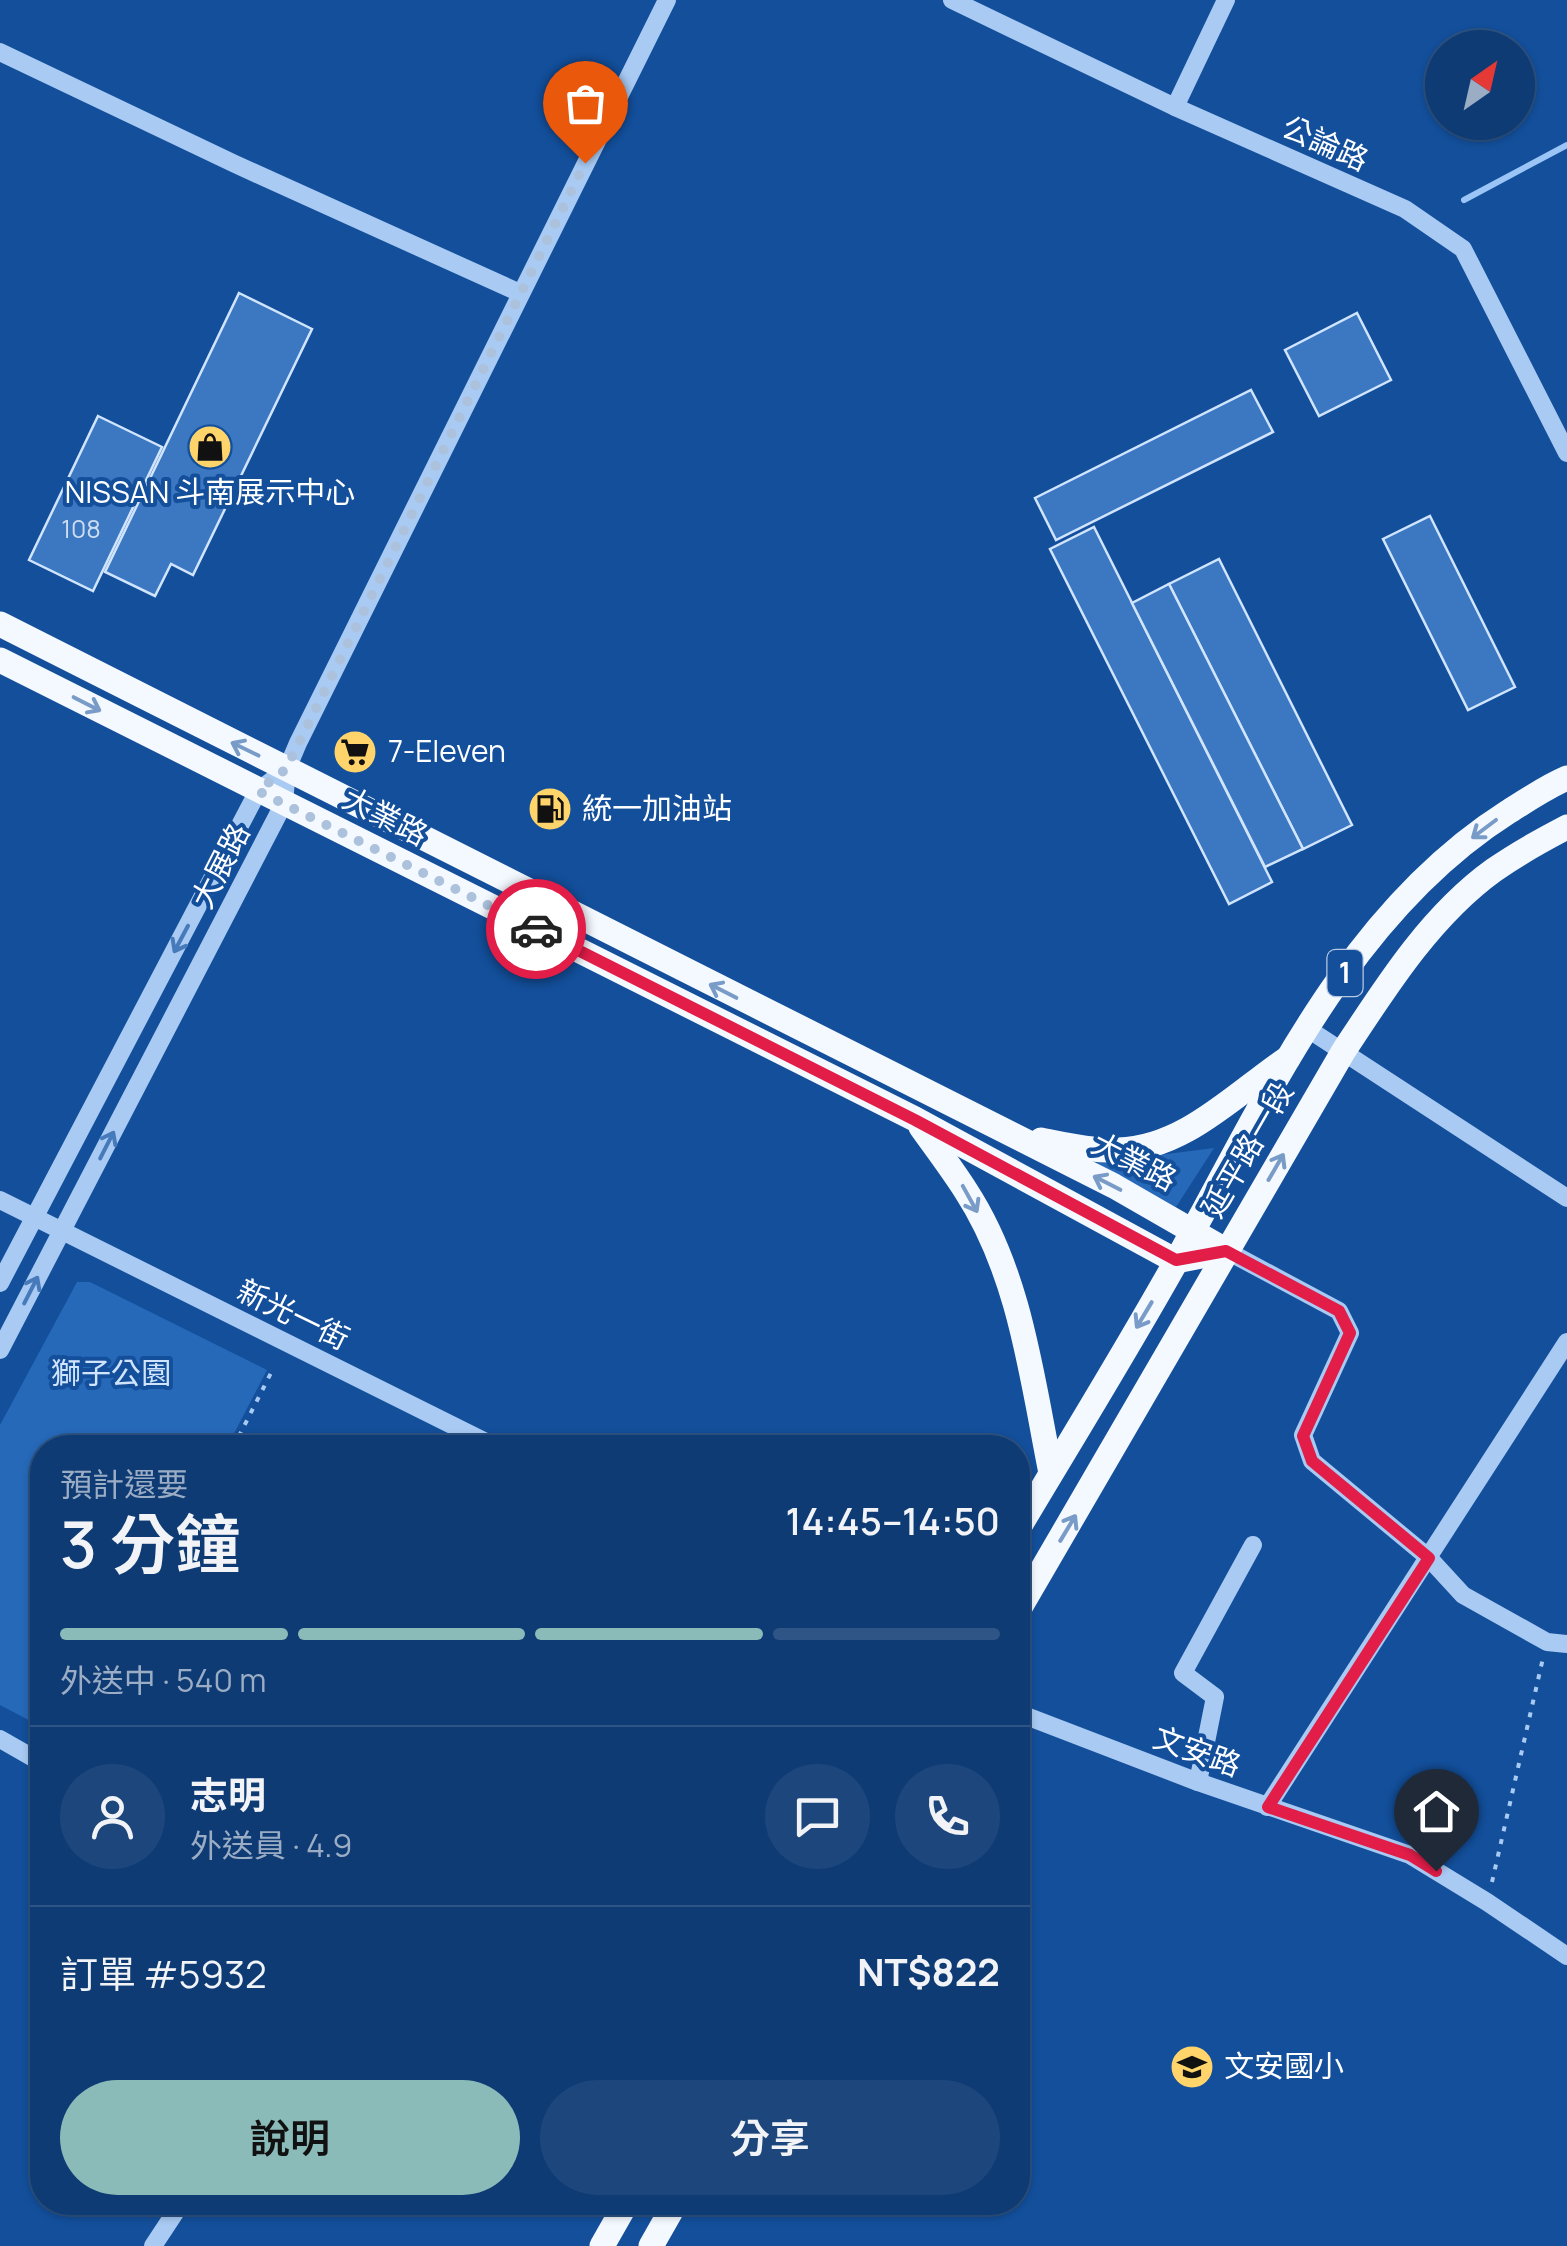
<!DOCTYPE html>
<html lang="zh-TW">
<meta charset="utf-8">
<style>
:root{--surface:#0e3b74;--page:#1c467c;--text:#f1f3f6;--muted:#9badc5;--line:#2e5586;--accent:#8bbbb9}
body{margin:0;font-family:Manrope,"Noto Sans TC",sans-serif;background:var(--page);color:var(--text);height:100vh;display:flex;flex-direction:column;font-size:38px;white-space:nowrap}
*{box-sizing:border-box;margin:0}
p{font-size:32px;color:var(--muted)}
.icon{flex:none;width:55px;height:55px;fill:none;stroke:currentColor;stroke-width:2;stroke-linecap:round;stroke-linejoin:round}
.map{position:relative;flex:1;overflow:hidden}
.side{position:absolute;left:30px;top:1435px;width:1000px;height:780px;display:flex;flex-direction:column;background:var(--surface);border-radius:40px;box-shadow:0 2px 8px #0004,0 0 0 2px var(--line)}
.side>*{flex:none}
.needle{width:65px;rotate:34deg}
.controls{position:absolute;left:1425px;top:30px;display:grid;gap:20px}
.controls a{display:grid;place-items:center;width:110px;height:110px;border-radius:50%;background:var(--surface);box-shadow:0 2px 8px #0004,0 0 0 2px var(--line);font-size:50px}
.pin{position:absolute;display:grid;place-items:center;width:85px;height:85px;color:#fff;margin:-102px -42px;border-radius:50% 50% 50% 0;rotate:-45deg;box-shadow:0 0 10px #0007}
.pin .icon{rotate:45deg}
.courier{position:absolute;display:grid;place-items:center;width:100px;height:100px;margin:-50px;border:8px solid #e11d48;border-radius:50%;background:#fff;color:#222;box-shadow:0 2px 12px #0007}
.summary em{font-style:normal;font-weight:600}
.summary div{display:flex;flex-direction:column-reverse}
.summary{display:flex;align-items:center;justify-content:space-between;height:170px;padding:0 30px}
h1{font-size:65px;font-weight:600;line-height:75px}
.bar{display:grid;grid-template-columns:repeat(4,1fr);gap:15px 10px;align-content:center;height:120px;padding:0 30px}
.bar i{height:12px;border-radius:8px;background:var(--line)}
.bar .active{background:var(--accent)}
.bar p{grid-column:span 4}
.line{display:flex;align-items:center;gap:25px;padding:0 30px;border-top:2px solid var(--line)}
.line div{flex:1}
.round{display:grid;place-items:center;flex:none;width:105px;height:105px;border-radius:52px;background:var(--page)}
.action{display:flex;gap:20px;margin-top:auto;padding:20px 30px}
.action a{flex:1;height:115px;border-radius:60px;background:var(--accent);color:#111;font-size:40px;font-weight:600;line-height:115px;text-align:center}
.action a+a{background:var(--page);color:var(--text)}
.map>svg:first-child{display:block}
.green{fill:#2669b9}
.lines{fill:none;stroke-linecap:round;stroke-linejoin:round}
.stream{stroke:#9ac5f6;stroke-width:6}
.building{fill:#3c78c2;stroke:#d0e5fd;stroke-width:2.5}
.path{stroke:#a8caf3;stroke-width:4;stroke-dasharray:5 8;stroke-linecap:butt}
.minor{stroke:#a8caf3;stroke-width:18}
.major{stroke:#f4f8ff;stroke-width:25}
.oneway{stroke:#789bc8}
.oneway2{stroke:#477aba}
.done{stroke:#acc1dc;stroke-width:10;stroke-dasharray:0 18}
.route{stroke:#e11d48;stroke-width:12}
.labels{text-anchor:middle;stroke-width:8;stroke-linejoin:round;paint-order:stroke}
.number-label{font-size:25px;fill:#ceddf0}
.shield{fill:#134f9b;stroke:#b8cae1;stroke-width:2.5}
.shield-label{font-size:28px;font-weight:bold;fill:#fff}
.street-label{font-size:30px;fill:#fff;stroke:#134f9b}
.poi-label{font-size:30px;fill:#fff;stroke:#134f9b;text-anchor:start}
.park-label{font-size:30px;fill:#d0e5fd;stroke:#134f9b}
</style>
<div class="map">
<svg width="1567" height="2246" viewBox="0 0 1567 2246">
<rect width="100%" height="100%" fill="#134f9b"/>
<g class="green">
<polygon points="1214,1148 1176,1207 1097,1163"/>
<polygon points="77,1282 90,1282 267,1370 227,1447 42,1448 42,1727 0,1705 0,1425"/>
</g>
<g class="lines">
<polyline class="stream" points="1464,200 1567,145"/>
</g>
<g class="building">
<polygon points="239,293 312,329 193,575 171,564 155,596 105,572"/>
<polygon points="1357,313 1391,380 1319,416 1285,350"/>
<polygon points="1251,390 1273,432 1056,540 1035,498"/>
<polygon points="98,416 162,447 93,591 29,560"/>
<polygon points="1430,516 1515,687 1468,710 1383,539"/>
<polygon points="1094,527 1272,882 1229,904 1050,549"/>
<polygon points="1219,559 1352,825 1303,849 1169,584"/>
<polygon points="1169,584 1303,849 1265,867 1132,603"/>
</g>
<g class="lines">
<g class="path">
<polyline points="233,1448 274,1367"/>
<polyline points="1492,1882 1543,1658"/>
</g>
<g class="minor">
<polyline points="952,0 1175,107 1405,209 1463,249 1567,453"/>
<polyline points="0,52 235,164 520,293"/>
<polyline points="1175,107 1226,0"/>
<polyline points="1308,1029 1567,1198"/>
<polyline points="0,1200 498,1448"/>
<polyline points="1227,1251 1339,1311 1350,1333 1303,1435 1312,1461 1429,1558 1463,1595 1547,1642 1567,1644"/>
<polyline points="0,1283 258,791 287,769"/>
<polyline points="0,1350 284,803 287,769 298,743 667,0"/>
<polyline points="1018,1713 1198,1782 1410,1855 1487,1902 1567,1956"/>
<polyline points="0,1739 42,1763"/>
<polyline points="1198,1782 1215,1697 1183,1673 1253,1545"/>
<polyline points="1267,1807 1567,1342"/>
<polyline points="153,2246 182,2202"/>
</g>
<g class="major">
<polyline points="0,624 1114,1186 1227,1251"/>
<polyline points="0,660 915,1119 1176,1261 1227,1251"/>
<path d="M921,1127C936,1148 952,1169 966,1191C1020,1274 1032,1378 1051,1473"/>
<path d="M1041,1140C1067,1145 1092,1151 1118,1150C1184,1149 1236,1093 1288,1058"/>
<path d="M1018,1529C1071,1440 1126,1351 1177,1260C1266,1100 1347,914 1508,812C1527,800 1546,787 1567,778"/>
<path d="M1018,1611L1343,1052C1385,988 1430,916 1494,870C1517,854 1542,840 1567,827"/>
<polyline points="602,2246 627,2202"/>
<polyline points="651,2246 676,2202"/>
</g>
</g>
<defs><path id="oneway-shaft" d="M-6 0H5M1.5-3L5.5 0L1.5 3" fill="none" stroke-width="1.6" stroke-linecap="round" stroke-linejoin="round" transform="scale(2.5)"/></defs>
<g class="oneway">
<use href="#oneway-shaft" transform="translate(87 704) rotate(27)"/>
<use href="#oneway-shaft" transform="translate(245 749) rotate(-154)"/>
<use href="#oneway-shaft" transform="translate(1484 829) rotate(143)"/>
<use href="#oneway-shaft" transform="translate(723 991) rotate(-153)"/>
<use href="#oneway-shaft" transform="translate(1276 1167) rotate(-60)"/>
<use href="#oneway-shaft" transform="translate(1107 1183) rotate(-153)"/>
<use href="#oneway-shaft" transform="translate(970 1199) rotate(61)"/>
<use href="#oneway-shaft" transform="translate(1144 1315) rotate(121)"/>
<use href="#oneway-shaft" transform="translate(1068 1528) rotate(-59)"/>
</g>
<g class="oneway2">
<use href="#oneway-shaft" transform="translate(181 939) rotate(118)"/>
<use href="#oneway-shaft" transform="translate(107 1145) rotate(-63)"/>
<use href="#oneway-shaft" transform="translate(31 1290) rotate(-63)"/>
</g>
<g class="lines">
<polyline class="done" points="536,929 258,791 286,769 585,163"/>
<polyline class="route" points="536,929 915,1120 1176,1260 1226,1251 1339,1311 1350,1333 1303,1436 1312,1461 1429,1558 1268,1807 1410,1855 1436,1871"/>
</g>
<defs>
<symbol id="shop-disc" viewBox="-11 -11 22 22"><circle r="9.5" fill="#ffd46a" stroke="#134f9b"/><path d="M-5-2.5h2.3a2.7 3.5 0 0 1 5.4 0H5L5.5 6h-11ZM-1.5-2.5h3a1.5 2.3 0 0 0-3 0Z" fill="#111"/></symbol>
<symbol id="supermarket-disc" viewBox="-11 -11 22 22"><circle r="9.5" fill="#ffd46a" stroke="#134f9b"/><path d="M-6-5.5h2.5l.6 2H6L4.5 2H-2.5L-4.4-4H-6ZM-1.5 3.2a1.3 1.3 0 1 0 .1 0ZM3 3.2a1.3 1.3 0 1 0 .1 0Z" fill="#111"/></symbol>
<symbol id="fuel-disc" viewBox="-11 -11 22 22"><circle r="9.5" fill="#ffd46a" stroke="#134f9b"/><path d="M-5.5-6h7V0h2V4h1.3V-2.5L3-4.5l.8-.8L6-3V5H2.5V1h-1V6h-7ZM-4.2-4.7v3.2H.2V-4.7Z" fill="#111"/></symbol>
<symbol id="school-disc" viewBox="-11 -11 22 22"><circle r="9.5" fill="#ffd46a" stroke="#134f9b"/><path d="M0-5L7-2L0 1L-7-2ZM-4 1L0 2.5L4 1V4Q0 6-4 4Z" fill="#111"/></symbol>
</defs>
<g fill-rule="evenodd">
<use href="#shop-disc" x="185" y="422" width="50" height="50"/>
<use href="#supermarket-disc" x="330" y="727" width="50" height="50"/>
<use href="#fuel-disc" x="525" y="784" width="50" height="50"/>
<use href="#school-disc" x="1167" y="2042" width="50" height="50"/>
</g>
<g class="labels">
<g class="number-label">
<text x="81" y="538">108</text>
</g>
<rect class="shield" x="1327.5" y="950" width="35" height="46" rx="8"/>
<g class="shield-label">
<text x="1345" y="983">1</text>
</g>
<g class="street-label">
<text transform="translate(1325 144) rotate(24)" y="10">公論路</text>
<text transform="translate(385 817) rotate(27)" y="10">大業路</text>
<text transform="translate(221 866) rotate(-63)" y="10">大展路</text>
<text transform="translate(1248 1150) rotate(-60)" y="10">延平路一段</text>
<text transform="translate(1134 1162) rotate(27)" y="10">大業路</text>
<text transform="translate(293 1315) rotate(26)" y="10">新光一街</text>
<text transform="translate(1197 1752) rotate(20)" y="10">文安路</text>
</g>
<g class="poi-label">
<text x="210" y="503" text-anchor="middle">NISSAN 斗南展示中心</text>
<text x="388" y="762">7-Eleven</text>
<text x="582" y="819">統一加油站</text>
<text x="1224" y="2077">文安國小</text>
</g>
<g class="park-label">
<text x="111" y="1384">獅子公園</text>
</g>
</g>
</svg>
<div class="controls">
<a><svg class="needle" viewBox="-14 -14 28 28"><path d="M0-13l5 13h-10z" fill="#e53935"/><path d="M0 13l5-13h-10z" fill="#9badc5"/></svg></a>
</div>
<div class="pin" style="left:585px;top:163px;background:#ea580c"><svg class="icon" aria-label="bag" viewBox="0 0 24 24"><path d="M5 8h14l-1 12H6zM9 8a3 3 0 0 1 6 0"/></svg></div>
<div class="pin" style="left:1436px;top:1871px;background:#1f2937"><svg class="icon" aria-label="home" viewBox="0 0 24 24"><path d="M3 11l9-7 9 7M6 9v11h12V9"/></svg></div>
<div class="courier" style="left:536px;top:929px"><svg class="icon" aria-label="car" viewBox="0 0 24 24"><path d="M5 17H2v-5l4-1 3-4h7l3 4 3 1v5h-3M9 17h6M6 11h13"/><circle cx="7" cy="17" r="2"/><circle cx="17" cy="17" r="2"/></svg></div>
<section class="side">
<div class="summary"><div><h1>3 分鐘</h1><p>預計還要</p></div><em>14:45–14:50</em></div>
<div class="bar"><i class="active"></i><i class="active"></i><i class="active"></i><i></i><p>外送中 · 540 m</p></div>
<div class="line" style="height:180px"><a class="round"><svg class="icon" aria-label="person" viewBox="0 0 24 24"><circle cx="12" cy="8" r="4"/><path d="M4 21q1-7 8-7t8 7"/></svg></a><div><b>志明</b><p>外送員 · 4.9</p></div><a class="round"><svg class="icon" aria-label="chat" viewBox="0 0 24 24"><path d="M4 5h16v11H9l-5 4z"/></svg></a><a class="round"><svg class="icon" aria-label="phone" viewBox="0 0 24 24"><path d="M5 4h4l2 5-3 2q2 4 5 5l2-3 5 2v4C11 20 4 13 5 4z"/></svg></a></div>
<div class="line" style="height:130px"><div>訂單 #5932</div><b>NT$822</b></div>
<div class="action"><a>說明</a><a>分享</a></div>
</section>
</div>
